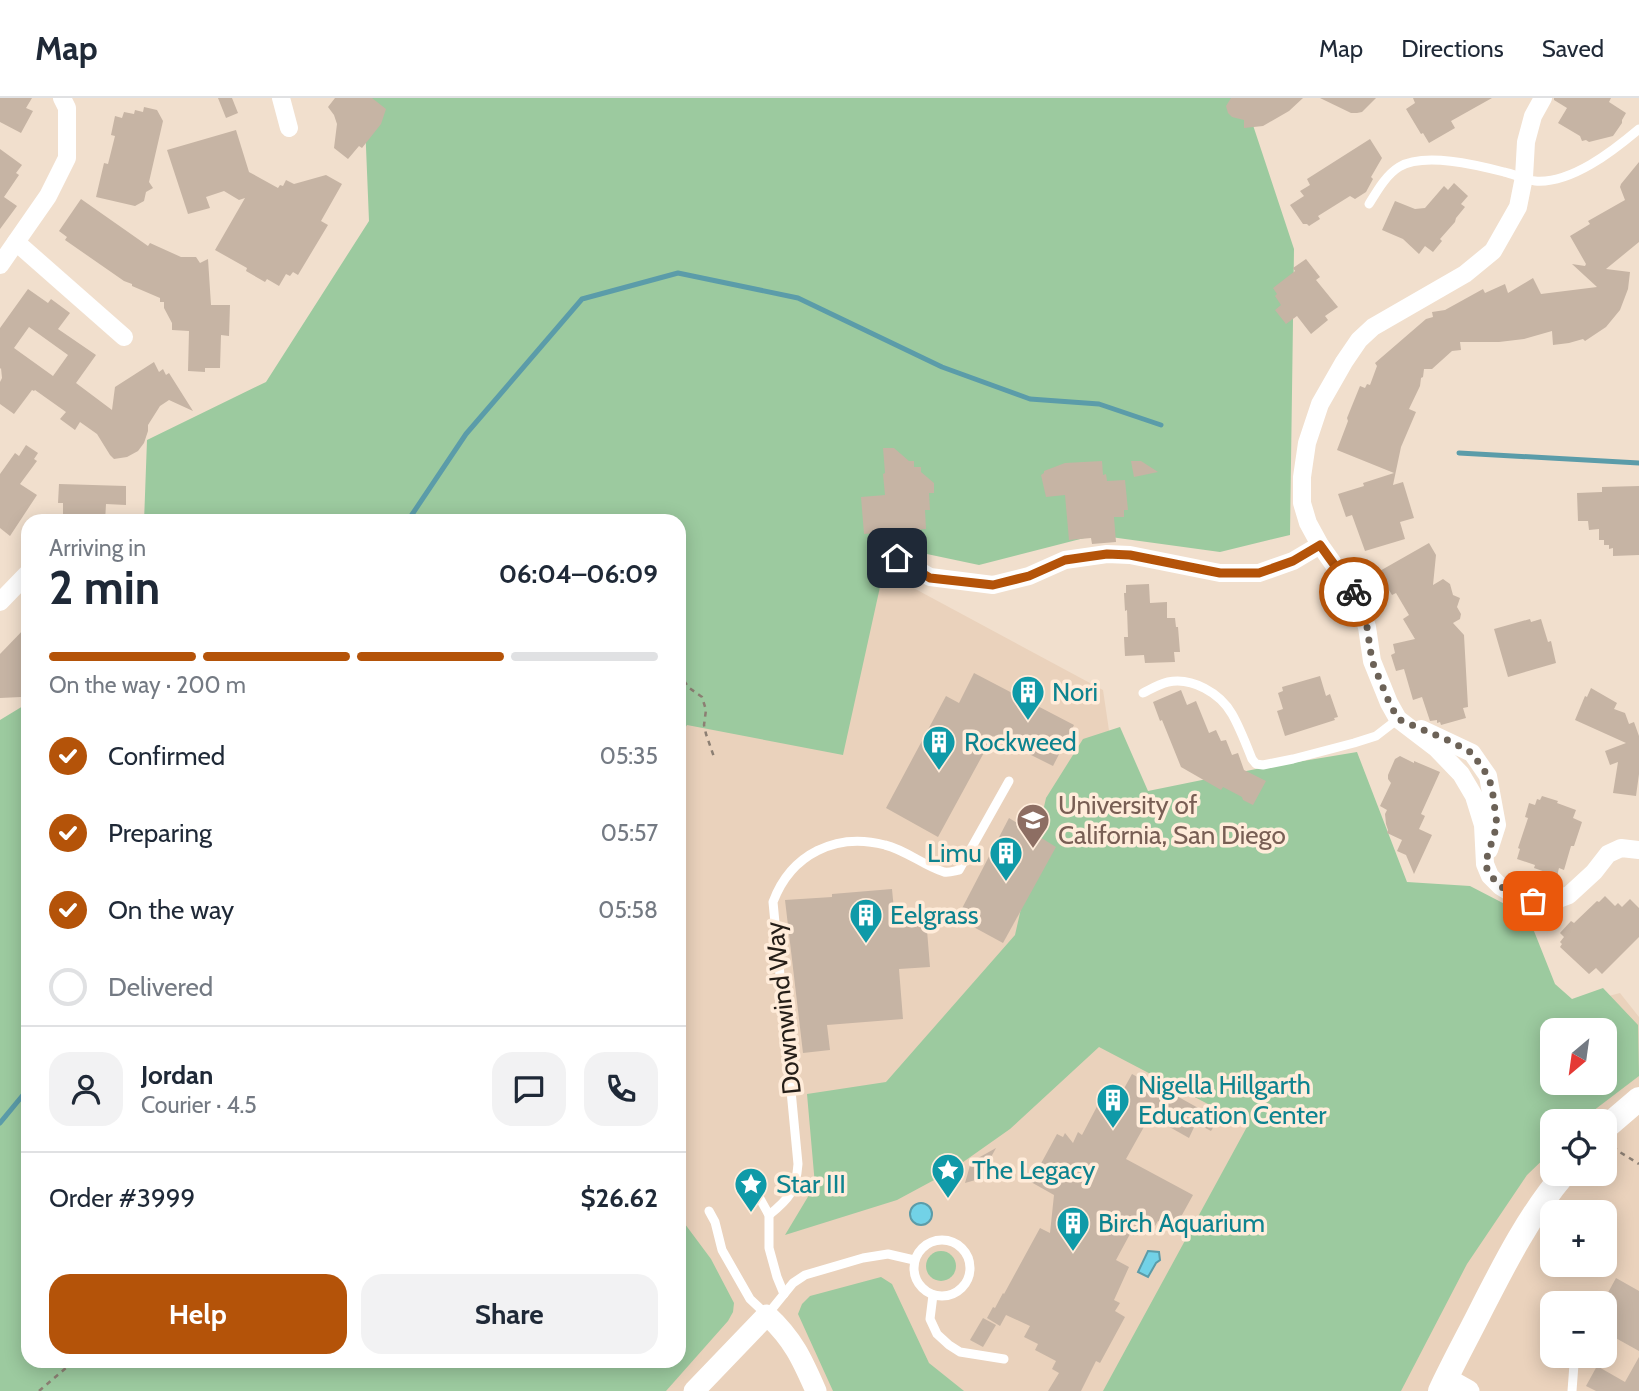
<!DOCTYPE html>
<meta charset="utf-8">
<style>
:root{--surface:#fff;--page:#f2f2f3;--text:#1f2937;--muted:#747a83;--line:#e0e1e3;--accent:#b45309}
body{margin:0;font-family:Cabin,sans-serif;background:var(--page);color:var(--text);height:100vh;display:flex;flex-direction:column;font-size:26px;white-space:nowrap}
*{box-sizing:border-box;margin:0}
p{font-size:23px;color:var(--muted)}
.icon{flex:none;width:38px;height:38px;fill:none;stroke:currentColor;stroke-width:2;stroke-linecap:round;stroke-linejoin:round}
.map{position:relative;flex:1;overflow:hidden}
.details{position:absolute;left:21px;top:416px;width:665px;height:854px;display:flex;flex-direction:column;background:var(--surface);border-radius:21px;box-shadow:0 4px 18px #0003}
.details>*{flex:none}
.needle{width:46px;rotate:209deg}
.controls{position:absolute;left:1540px;top:920px;display:grid;gap:14px}
.controls a{display:grid;place-items:center;width:77px;height:77px;border-radius:14px;background:var(--surface);box-shadow:0 4px 18px #0003;font-size:35px}
.pin{position:absolute;display:grid;place-items:center;width:60px;height:60px;color:#fff;margin:-30px;border-radius:14px;box-shadow:0 4px 10px #0006}
.courier{position:absolute;display:grid;place-items:center;width:70px;height:70px;margin:-35px;border:5px solid #b45309;border-radius:50%;background:#fff;color:#222;box-shadow:0 2px 9px #0007}
.head em{font-style:normal;font-weight:700}
.head div{display:flex;flex-direction:column-reverse}
.head{display:flex;align-items:center;justify-content:space-between;height:119px;padding:0 28px}
h1{font-size:46px;font-weight:700;line-height:52px}
.bar{display:grid;grid-template-columns:repeat(4,1fr);gap:10px 7px;align-content:center;height:84px;padding:0 28px}
.bar i{height:9px;border-radius:5px;background:var(--line)}
.bar .selected{background:var(--accent)}
.bar p{grid-column:span 4}
.line{display:flex;align-items:center;gap:18px;padding:0 28px;border-top:2px solid var(--line)}
.line div{flex:1}
.round{display:grid;place-items:center;flex:none;width:74px;height:74px;border-radius:21px;background:var(--page)}
ol{padding:0 28px;list-style:none}
li{display:flex;align-items:center;gap:21px;height:77px}
li p{margin-inline-start:auto}
li .icon{padding:7px;border-radius:50%;background:var(--accent);color:#fff;stroke-width:4}
li:last-child{color:var(--muted)}
li i{width:38px;height:38px;border:4px solid var(--line);border-radius:50%}
.action{display:flex;gap:14px;margin-top:auto;padding:14px 28px}
.action a{flex:1;height:80px;border-radius:21px;background:var(--accent);color:#fff;font-size:28px;font-weight:700;line-height:80px;text-align:center}
.action a+a{background:var(--page);color:var(--text)}
header{display:flex;align-items:center;gap:42px;box-sizing:border-box;height:98px;padding:0 35px;background:var(--surface);border-bottom:2px solid var(--line)}
header strong{font-size:33px}
nav{display:flex;gap:38px;margin-inline-start:auto;font-size:24px}
.map>svg:first-child{display:block}
.built{fill:#ead2bc;fill-rule:evenodd}
.green{fill:#9cca9f;fill-rule:evenodd}
.water{fill:#72d2e7;stroke:#5b9ca9;stroke-width:2}
.lines{fill:none;stroke-linecap:round;stroke-linejoin:round}
.stream{stroke:#5b9ca9;stroke-width:5}
.building{fill:#c6b4a4;fill-rule:evenodd}
.path{stroke:#8c7f73;stroke-width:2.5;stroke-dasharray:5 5;stroke-linecap:butt}
.service{stroke:#fff;stroke-width:9}
.minor{stroke:#fff;stroke-width:18}
.tertiary{stroke:#fff;stroke-width:21}
.secondary{stroke:#fff;stroke-width:24}
.done{stroke:#6c6257;stroke-width:7;stroke-dasharray:0 12.6}
.route{stroke:#b45309;stroke-width:9}
.labels{text-anchor:middle;stroke-width:7;stroke-linejoin:round;paint-order:stroke}
.culture-label{font-size:26px;fill:#0d838f;stroke:#ffecda;text-anchor:start}
.education-label{font-size:26px;fill:#785e54;stroke:#ffecda;text-anchor:start}
.street-label{font-size:26px;fill:#251e18;stroke:#ffecda}
</style>
<header>
<strong>Map</strong>
<nav><a>Map</a><a>Directions</a><a>Saved</a></nav>
</header>
<div class="map">
<svg width="1639" height="1293" viewBox="0 0 1639 1293">
<rect width="100%" height="100%" fill="#f1dfcd"/>
<path class="built" d="M410,219L1103,592L1111,646L1139,706L1409,797L1544,892L1572,908L1620,895L1639,919V1293H0V641L28,1264H679V424ZM1552,933H1605V985H1552ZM1552,1024H1605V1076H1552ZM1552,1115H1605V1167H1552ZM1552,1206H1605V1258H1552Z"/>
<g class="green">
<polygon points="364,0 1244,0 1294,151 1290,437 1220,454 1096,437 979,467 889,448 843,657 687,627 679,640 679,424 144,424 147,342 266,284 369,123"/>
<polygon points="28,605 28,1264 679,1264 679,1118 711,1161 734,1205 733,1214 728,1223 666,1293 0,1293 0,622"/>
<path d="M1120,629L1148,693L1261,670L1357,654L1407,784L1470,788L1528,818L1555,886L1572,901L1603,890L1638,927L1639,978L1589,1016L1581,1024H1552V1053L1527,1077L1467,1166L1401,1293H1103L1248,1027L1099,949L1010,1031L949,1074L897,1102L785,1137L815,1087L807,996L886,984L1015,837L1046,700L1083,641ZM1552,933H1605V985H1552Z"/>
<circle cx="941" cy="1168" r="15"/>
<polygon points="881,1179 892,1186 929,1265 964,1293 833,1293 798,1216 802,1206 810,1198"/>
</g>
<g class="water">
<circle cx="921" cy="1116" r="11"/>
<polygon points="1148,1153 1159,1154 1160,1162 1156,1165 1148,1179 1138,1174"/>
</g>
<g class="lines">
<g class="stream">
<polyline points="1459,355 1639,365"/>
<polyline points="407,424 466,336 582,201 678,175 798,200 942,269 1030,301 1099,306 1161,327"/>
<polyline points="0,1025 28,991"/>
</g>
</g>
<g class="building">
<polygon points="0,0 32,0 26,10 33,13 21,35 0,24"/>
<polygon points="218,0 232,0 238,15 226,20"/>
<polygon points="335,0 372,0 386,11 381,26 362,50 359,48 348,61 334,50 337,26 334,17 328,9"/>
<polygon points="1231,0 1303,0 1289,13 1263,28 1244,30 1244,22 1232,19 1228,15 1226,8"/>
<polygon points="1320,0 1376,0 1362,14 1357,15 1351,15"/>
<polygon points="1413,0 1492,0 1451,23 1455,30 1429,45 1423,35 1421,36 1406,11 1415,5"/>
<polygon points="1554,0 1611,0 1609,4 1626,15 1622,22 1622,25 1613,38 1589,44 1586,42 1582,43 1580,38 1558,25 1567,10 1554,2"/>
<polygon points="144,9 157,12 163,23 149,84 153,90 146,94 144,103 135,108 96,99 104,65 108,66 115,38 111,37 115,18 122,20 124,14 134,16 135,12 143,14"/>
<polygon points="236,32 249,74 278,90 280,87 283,88 286,82 294,86 326,77 342,86 321,123 328,127 298,177 293,174 290,178 286,176 279,188 267,181 265,184 246,173 247,170 215,152 245,100 239,102 224,93 206,99 210,110 188,116 167,52"/>
<polygon points="1370,41 1382,60 1371,79 1373,81 1366,94 1355,101 1350,98 1318,118 1320,121 1309,128 1307,126 1303,126 1290,107 1304,98 1300,93 1310,87 1307,81"/>
<polygon points="0,51 22,67 16,75 19,77 4,99 17,108 0,131"/>
<polygon points="1639,64 1639,144 1606,171 1630,174 1628,191 1620,212 1606,229 1585,243 1583,241 1569,245 1553,247 1552,233 1524,241 1499,244 1460,244 1461,252 1452,253 1432,271 1424,271 1423,279 1421,280 1420,288 1409,311 1416,314 1401,349 1393,387 1403,384 1414,420 1400,424 1405,441 1365,453 1352,417 1346,419 1338,396 1364,388 1363,385 1394,375 1337,352 1348,323 1347,320 1360,288 1365,290 1367,286 1370,287 1377,268 1375,265 1426,221 1433,219 1432,214 1445,212 1483,191 1485,195 1505,186 1508,195 1533,180 1541,196 1597,189 1572,166 1585,168 1586,166 1570,138 1590,126 1588,123 1625,102 1620,89 1621,86"/>
<polygon points="1454,85 1468,98 1461,106 1465,109 1456,120 1455,124 1440,141 1442,143 1433,154 1425,148 1419,156 1403,141 1382,132 1395,103 1415,111 1425,110 1444,88 1448,92"/>
<polygon points="81,101 148,148 150,145 181,159 196,159 200,165 208,161 211,207 230,207 229,238 221,237 220,270 205,270 205,274 188,273 189,233 172,232 172,225 164,210 164,204 160,204 160,200 132,188 132,186 124,183 65,142 67,139 59,133"/>
<polygon points="1306,161 1320,179 1316,182 1338,209 1325,218 1328,222 1311,236 1297,218 1286,226 1275,212 1281,207 1275,198 1277,196 1273,190 1295,173 1293,170"/>
<path d="M28,191L48,205L51,201L70,215L58,231L96,257L76,285L112,312L115,289L154,264L159,274L163,271L166,277L169,275L193,313L169,302L160,308L148,327V333L144,345L138,353L127,359L114,361L110,357L97,336L80,324L75,332L60,321L66,314L35,292L34,293L32,292L14,316L0,306V284L2,280L1,270L0,271V230ZM29,229L68,257L53,278L14,250Z"/>
<polygon points="26,347 38,355 34,361 37,363 20,386 37,397 10,438 0,430 0,376 15,355 19,358"/>
<polygon points="883,350 894,350 909,363 914,363 914,369 921,369 921,374 934,385 934,395 929,395 930,412 925,412 926,431 864,436 861,399 885,397 883,376 885,375"/>
<polygon points="1102,363 1103,377 1106,376 1107,383 1125,382 1128,412 1124,412 1124,419 1114,419 1116,444 1092,446 1091,440 1069,442 1065,397 1046,399 1041,377 1044,375 1044,373 1065,365"/>
<polygon points="1131,363 1141,363 1158,374 1134,379"/>
<polygon points="59,386 126,388 126,407 106,406 105,424 63,424 63,405 58,405"/>
<polygon points="1639,388 1639,457 1613,458 1613,450 1609,451 1609,447 1604,447 1604,442 1599,442 1599,431 1589,432 1588,423 1578,423 1577,395 1602,394 1602,389"/>
<polygon points="1429,445 1436,457 1433,487 1443,481 1450,486 1453,497 1460,500 1457,509 1461,516 1460,521 1453,525 1464,537 1468,609 1463,610 1466,620 1441,627 1440,624 1437,625 1437,622 1430,623 1422,599 1413,602 1404,571 1396,573 1391,557 1395,555 1393,546 1415,541 1403,521 1409,517 1396,495 1392,497 1378,474"/>
<polygon points="1149,486 1150,505 1167,504 1167,520 1175,520 1176,529 1178,529 1180,554 1174,554 1175,564 1145,565 1144,557 1125,558 1124,539 1128,539 1127,512 1125,513 1124,495 1126,495 1126,487"/>
<polygon points="1530,521 1531,524 1541,521 1548,544 1551,543 1556,565 1508,579 1494,531"/>
<polygon points="28,527 28,592 21,599 0,600 0,556"/>
<polygon points="974,575 1074,627 1053,668 993,638 938,739 886,710 946,598 959,605"/>
<polygon points="1320,578 1326,598 1330,596 1338,619 1334,620 1335,622 1285,638 1277,613 1283,611 1278,595 1283,593 1282,589"/>
<polygon points="1591,590 1617,605 1614,611 1625,615 1629,626 1634,624 1639,638 1639,676 1636,698 1613,695 1618,664 1610,667 1605,653 1626,645 1575,622 1585,598 1587,599"/>
<polygon points="1181,592 1187,607 1196,603 1209,635 1216,632 1221,643 1226,642 1232,657 1238,655 1244,672 1266,683 1253,707 1243,702 1242,699 1223,689 1221,692 1181,669 1162,622 1160,623 1153,604"/>
<polygon points="1400,658 1414,665 1414,663 1440,674 1421,716 1425,718 1419,731 1432,737 1414,776 1406,757 1397,753 1402,742 1387,735 1388,732 1386,726 1385,716 1387,712 1380,708 1391,685 1388,681 1388,677 1395,661"/>
<polygon points="1542,698 1558,703 1557,705 1576,712 1573,720 1582,724 1574,748 1571,748 1564,772 1559,770 1557,778 1534,770 1535,767 1517,761 1520,751 1518,750 1528,720 1525,719 1529,705 1535,707 1537,701 1540,702"/>
<polygon points="1009,720 1056,749 1003,845 957,820"/>
<polygon points="892,791 895,823 926,820 930,869 899,871 903,921 827,927 830,952 803,955 785,802 832,799 832,796"/>
<polygon points="1605,798 1615,808 1618,805 1622,809 1630,801 1639,810 1639,839 1602,876 1596,870 1589,876 1560,849 1562,846 1560,844 1564,839 1560,835 1571,823 1574,825 1597,803 1599,804"/>
<polygon points="1132,976 1165,994 1166,992 1218,1021 1211,1033 1196,1025 1189,1040 1150,1018 1126,1061 1193,1097 1177,1126 1167,1121 1164,1126 1158,1123 1155,1128 1150,1126 1147,1131 1140,1127 1134,1138 1130,1136 1116,1162 1129,1169 1114,1202 1120,1205 1115,1213 1125,1219 1100,1265 1096,1263 1081,1293 1048,1293 1059,1275 1052,1271 1056,1263 1035,1252 1038,1246 1024,1239 1030,1228 1006,1217 1000,1228 987,1220 993,1209 995,1210 1003,1195 1004,1196 1040,1130 1050,1135 1054,1097 1031,1084 1057,1036 1063,1039 1065,1035 1073,1045 1078,1034 1082,1037 1103,997 1116,1005"/>
<polygon points="996,1050 979,1081 965,1085 971,1064"/>
<polygon points="1616,1180 1639,1193 1639,1253 1612,1238 1616,1232 1606,1226 1614,1213 1610,1211 1613,1207 1604,1202"/>
<polygon points="983,1220 996,1227 983,1249 970,1242"/>
<polygon points="1639,1259 1639,1293 1596,1293 1586,1288 1597,1268 1625,1284"/>
</g>
<g class="lines">
<g class="path">
<polyline points="679,574 688,589 702,599 706,612 704,627 706,636 714,659"/>
<polyline points="1613,1048 1618,1053 1639,1066"/>
<polyline points="39,1293 73,1264"/>
</g>
<g class="service">
<path d="M1369,106C1377,93 1386,77 1399,69C1424,54 1477,67 1504,74C1514,76 1525,82 1535,83C1571,86 1613,53 1639,31"/>
<path d="M1143,595C1151,591 1159,586 1168,584C1192,579 1220,595 1232,616C1240,630 1246,646 1252,661L1256,666L1263,667L1293,661L1354,645L1376,638L1398,621"/>
<polyline points="753,1088 769,1117 769,1150 777,1179 784,1196"/>
<polyline points="709,1113 715,1124 722,1152 750,1201 767,1217 793,1185 805,1177 863,1160 888,1156 914,1162"/>
<path d="M769,1117C789,1101 796,1093 798,1066L773,804C791,756 836,734 885,747C906,752 924,768 944,774C949,775 954,773 959,772L1009,683"/>
<circle cx="942" cy="1170" r="28"/>
<polyline points="933,1197 930,1221 937,1236 949,1247 960,1254 1004,1261"/>
<polyline points="1572,1293 1574,1266 1576,1258"/>
</g>
<g class="minor">
<polyline points="281,0 289,30"/>
<polyline points="1543,0 1533,18 1526,44 1524,79 1518,109 1493,153 1465,176 1373,229 1359,242 1344,264 1320,306 1307,345 1302,379 1302,405 1308,425 1320,447 1356,498 1367,529 1372,563 1389,605 1398,621 1436,650 1461,676 1474,698 1483,727 1485,766 1490,778 1500,788 1518,799 1533,803 1553,803 1569,797 1594,774 1608,756 1621,750 1639,752"/>
<polyline points="16,144 124,239"/>
<polyline points="0,167 48,98 67,60 67,10 62,0"/>
<polyline points="897,460 930,479 993,487 1029,478 1065,462 1107,456 1130,457 1220,475 1259,475 1293,463 1320,447"/>
<polyline points="0,504 28,475"/>
<polyline points="1421,631 1472,655 1488,678 1497,727 1489,752"/>
</g>
<g class="tertiary">
<polyline points="1446,1280 1469,1293"/>
<path d="M694,1293L767,1217C793,1241 802,1261 816,1293"/>
</g>
<g class="secondary">
<polyline points="1605,1030 1639,1001"/>
<path d="M1440,1293C1453,1265 1468,1238 1482,1210C1506,1163 1530,1116 1564,1076"/>
</g>
</g>
<g class="lines">
<path class="done" d="M1354,494L1356,498L1367,529L1372,563L1389,604L1398,621L1452,644L1472,655L1488,678L1492,690L1497,727L1485,766C1494,788 1510,797 1533,803"/>
<polyline class="route" points="897,460 930,480 993,487 1029,478 1065,462 1107,456 1130,457 1220,475 1259,475 1293,463 1320,447 1354,494"/>
</g>
<defs>
<symbol id="building-pin" viewBox="-11 -11 22 30"><path d="M0 17L-7.5 6A9.5 9.5 0 1 1 7.5 6Z" fill="#0f9aa8" stroke="#ffecda"/><path d="M-4-6H4V6H1V3H-1V6H-4ZM-2.5-4.3h1.7v1.8h-1.7ZM.8-4.3h1.7v1.8H.8ZM-2.5-1h1.7V.8h-1.7ZM.8-1h1.7V.8H.8Z" fill="#fff"/></symbol>
<symbol id="university-pin" viewBox="-11 -11 22 30"><path d="M0 17L-7.5 6A9.5 9.5 0 1 1 7.5 6Z" fill="#8d6e63" stroke="#ffecda"/><path d="M0-5L7-2L0 1L-7-2ZM-4 1L0 2.5L4 1V4Q0 6-4 4Z" fill="#fff"/></symbol>
<symbol id="sight-pin" viewBox="-11 -11 22 30"><path d="M0 17L-7.5 6A9.5 9.5 0 1 1 7.5 6Z" fill="#0f9aa8" stroke="#ffecda"/><path d="M0-6L1.8-2.2L6-1.7L2.9 1.2L3.7 5.4L0 3.3L-3.7 5.4L-2.9 1.2L-6-1.7L-1.8-2.2Z" fill="#fff"/></symbol>
</defs>
<g fill-rule="evenodd">
<use href="#building-pin" x="1009" y="575" width="38" height="52"/>
<use href="#building-pin" x="920" y="625" width="38" height="52"/>
<use href="#university-pin" x="1014" y="703" width="38" height="52"/>
<use href="#building-pin" x="987" y="736" width="38" height="52"/>
<use href="#building-pin" x="847" y="798" width="38" height="52"/>
<use href="#building-pin" x="1094" y="983" width="38" height="52"/>
<use href="#sight-pin" x="929" y="1053" width="38" height="52"/>
<use href="#sight-pin" x="732" y="1067" width="38" height="52"/>
<use href="#building-pin" x="1054" y="1106" width="38" height="52"/>
</g>
<g class="labels">
<g class="culture-label">
<text x="1052" y="603">Nori</text>
<text x="964" y="653">Rockweed</text>
<text x="982" y="764" text-anchor="end">Limu</text>
<text x="890" y="826">Eelgrass</text>
<text x="1138" y="996">Nigella Hillgarth<tspan x="1138" dy="30">Education Center</tspan></text>
<text x="972" y="1081">The Legacy</text>
<text x="776" y="1095">Star III</text>
<text x="1098" y="1134">Birch Aquarium</text>
</g>
<g class="education-label">
<text x="1058" y="716">University of<tspan x="1058" dy="30">California, San Diego</tspan></text>
</g>
<g class="street-label">
<text transform="translate(783 910) rotate(-96)" y="9">Downwind Way</text>
</g>
</g>
</svg>
<div class="controls">
<a><svg class="needle" viewBox="-14 -14 28 28"><path d="M0-13l5 13h-10z" fill="#e53935"/><path d="M0 13l5-13h-10z" fill="#747a83"/></svg></a>
<a><svg class="icon" aria-label="locate" viewBox="0 0 24 24"><circle cx="12" cy="12" r="6"/><path d="M12 2v4M12 18v4M2 12h4M18 12h4"/></svg></a>
<a>+</a>
<a>−</a>
</div>
<div class="pin" style="left:1533px;top:803px;background:#ea580c"><svg class="icon" aria-label="bag" viewBox="0 0 24 24"><path d="M5 8h14l-1 12H6zM9 8a3 3 0 0 1 6 0"/></svg></div>
<div class="pin" style="left:897px;top:460px;background:#1f2937"><svg class="icon" aria-label="home" viewBox="0 0 24 24"><path d="M3 11l9-7 9 7M6 9v11h12V9"/></svg></div>
<div class="courier" style="left:1354px;top:494px"><svg class="icon" aria-label="bike" viewBox="0 0 24 24"><circle cx="6" cy="16" r="4"/><circle cx="18" cy="16" r="4"/><path d="M6 16l4-8h5l3 8M10 8l3 8H6M13 5h3"/></svg></div>
<section class="details">
<div class="head"><div><h1>2 min</h1><p>Arriving in</p></div><em>06:04–06:09</em></div>
<div class="bar"><i class="selected"></i><i class="selected"></i><i class="selected"></i><i></i><p>On the way · 200 m</p></div>
<ol>
<li><svg class="icon" aria-label="check" viewBox="0 0 24 24"><path d="M5 12l5 5 9-10"/></svg>Confirmed<p>05:35</p></li>
<li><svg class="icon" aria-label="check" viewBox="0 0 24 24"><path d="M5 12l5 5 9-10"/></svg>Preparing<p>05:57</p></li>
<li><svg class="icon" aria-label="check" viewBox="0 0 24 24"><path d="M5 12l5 5 9-10"/></svg>On the way<p>05:58</p></li>
<li><i></i>Delivered</li>
</ol>
<div class="line" style="height:126px"><a class="round"><svg class="icon" aria-label="person" viewBox="0 0 24 24"><circle cx="12" cy="8" r="4"/><path d="M4 21q1-7 8-7t8 7"/></svg></a><div><b>Jordan</b><p>Courier · 4.5</p></div><a class="round"><svg class="icon" aria-label="chat" viewBox="0 0 24 24"><path d="M4 5h16v11H9l-5 4z"/></svg></a><a class="round"><svg class="icon" aria-label="phone" viewBox="0 0 24 24"><path d="M5 4h4l2 5-3 2q2 4 5 5l2-3 5 2v4C11 20 4 13 5 4z"/></svg></a></div>
<div class="line" style="height:91px"><div>Order #3999</div><b>$26.62</b></div>
<div class="action"><a>Help</a><a>Share</a></div>
</section>
</div>
